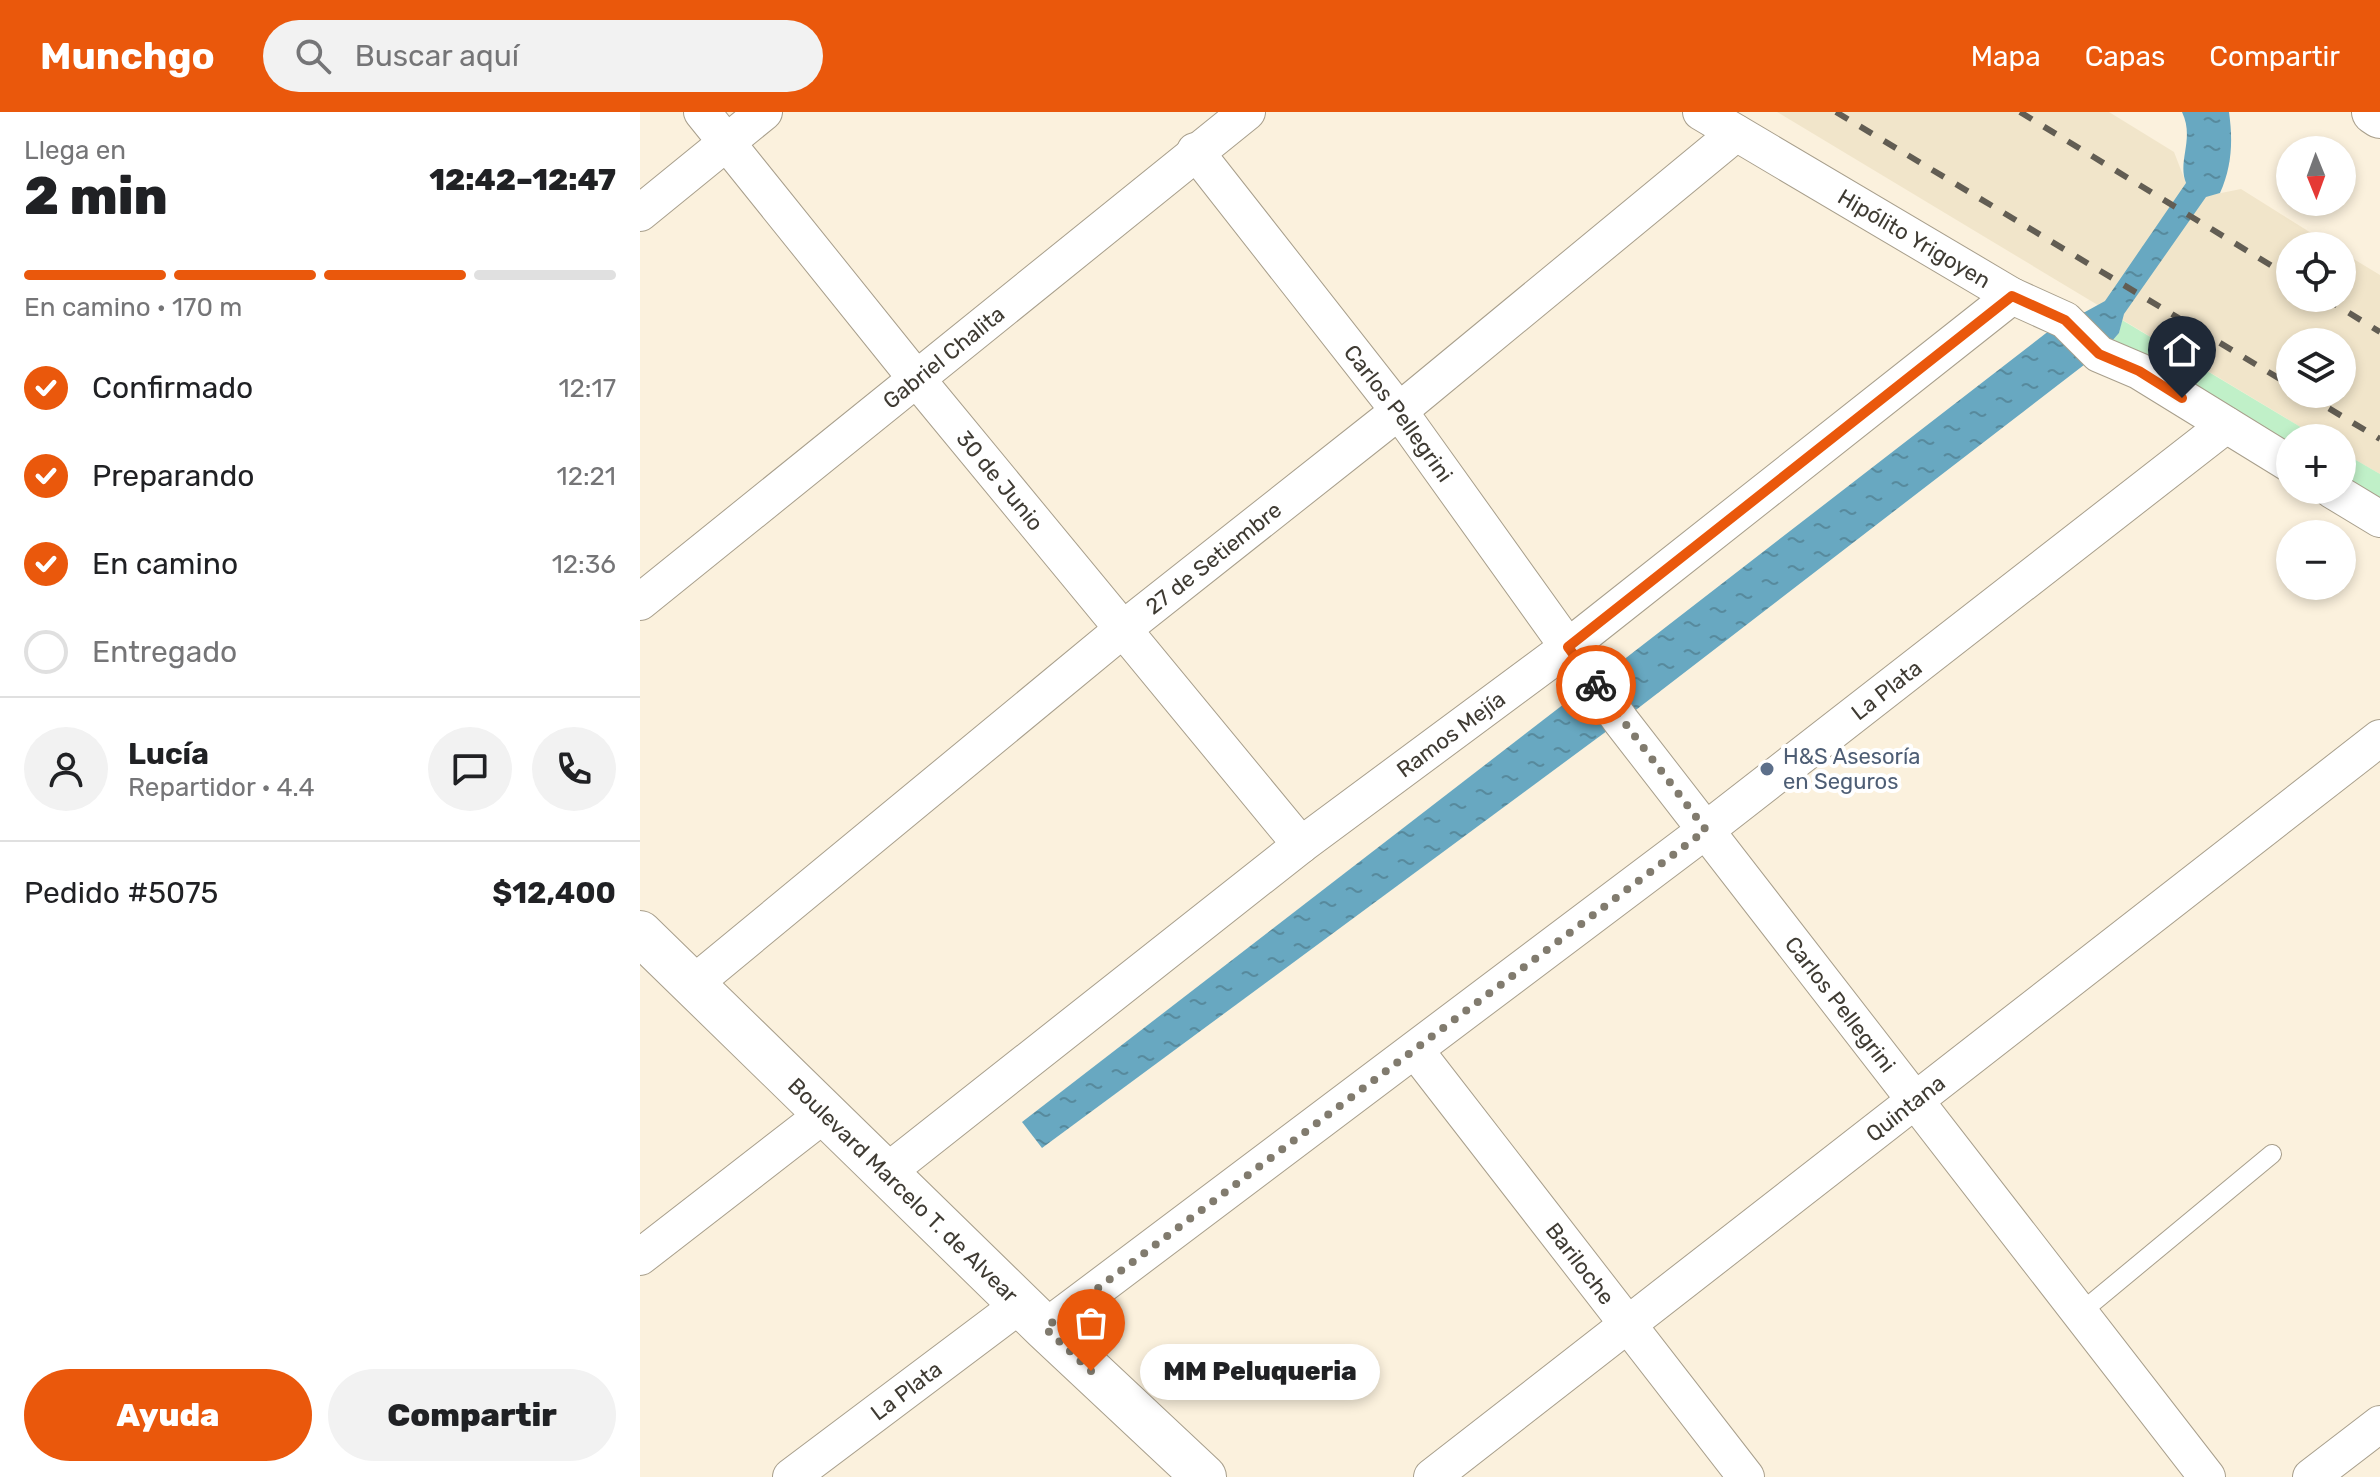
<!DOCTYPE html>
<html lang="es">
<meta charset="utf-8">
<style>
:root{--surface:#fff;--page:#f2f2f2;--text:#202124;--muted:#757577;--line:#e0e0e0;--accent:#ea580c}
body{margin:0;font-family:Rubik,sans-serif;background:var(--page);color:var(--text);height:100vh;display:flex;flex-direction:column;font-size:30px;white-space:nowrap}
*{box-sizing:border-box;margin:0}
p{font-size:26px;color:var(--muted)}
.icon{flex:none;width:44px;height:44px;fill:none;stroke:currentColor;stroke-width:2;stroke-linecap:round;stroke-linejoin:round}
.map{position:relative;flex:1;overflow:hidden}
.panel{display:flex;flex-direction:column;background:var(--surface);width:640px}
.panel>*{flex:none}
.needle{width:52px;rotate:179deg}
.controls{position:absolute;left:1636px;top:24px;display:grid;gap:16px}
.controls a{display:grid;place-items:center;width:80px;height:80px;border-radius:50%;background:var(--surface);box-shadow:0 4px 12px #0003;font-size:40px}
.pin{position:absolute;display:grid;place-items:center;width:68px;height:68px;color:#fff;margin:-82px -34px;border-radius:50% 50% 50% 0;rotate:-45deg;box-shadow:0 0 8px #0007}
.pin .icon{rotate:45deg}
.courier{position:absolute;display:grid;place-items:center;width:80px;height:80px;margin:-40px;border:6px solid #ea580c;border-radius:50%;background:#fff;color:#222;box-shadow:0 2px 10px #0007}
.bubble{position:absolute;height:56px;border-radius:28px;background:var(--surface);box-shadow:0 4px 12px #0003;font-size:26px;font-weight:800;line-height:56px;text-align:center}
.overview em{font-style:normal;font-weight:800}
.overview div{display:flex;flex-direction:column-reverse}
.overview{display:flex;align-items:center;justify-content:space-between;height:136px;padding:0 24px}
h1{font-size:52px;font-weight:800;line-height:60px}
.bar{display:grid;grid-template-columns:repeat(4,1fr);gap:12px 8px;align-content:center;height:96px;padding:0 24px}
.bar i{height:10px;border-radius:6px;background:var(--line)}
.bar .current{background:var(--accent)}
.bar p{grid-column:span 4}
.line{display:flex;align-items:center;gap:20px;padding:0 24px;border-top:2px solid var(--line)}
.line div{flex:1}
.round{display:grid;place-items:center;flex:none;width:84px;height:84px;border-radius:42px;background:var(--page)}
ol{padding:0 24px;list-style:none}
li{display:flex;align-items:center;gap:24px;height:88px}
li p{margin-inline-start:auto}
li .icon{padding:8px;border-radius:50%;background:var(--accent);color:#fff;stroke-width:4}
li:last-child{color:var(--muted)}
li i{width:44px;height:44px;border:4px solid var(--line);border-radius:50%}
.cta{display:flex;gap:16px;margin-top:auto;padding:16px 24px}
.cta a{flex:1;height:92px;border-radius:48px;background:var(--accent);color:#fff;font-size:32px;font-weight:800;line-height:92px;text-align:center}
.cta a+a{background:var(--page);color:var(--text)}
header{display:flex;align-items:center;gap:48px;box-sizing:border-box;height:112px;padding:0 40px;background:var(--accent);color:#fff}
header strong{font-size:38px}
nav{display:flex;gap:44px;margin-inline-start:auto;font-size:28px}
.search{width:560px;height:72px;background:var(--page);display:flex;align-items:center;gap:20px;box-sizing:border-box;padding:0 28px;border-radius:44px;color:var(--muted);font-size:30px}
main{display:flex;flex:1;min-height:0}
.map>svg:first-child{display:block}
.built{fill:#f1e5ca;fill-rule:evenodd}
.grass{fill:#c0f0c8}
.water{fill:url(#water-ripples)}
.lines{fill:none;stroke-linecap:round;stroke-linejoin:round}
.service-casing{stroke:#a89f8c;stroke-width:20}
.minor-casing{stroke:#a89f8c;stroke-width:38}
.secondary-casing{stroke:#a89f8c;stroke-width:46}
.service{stroke:#fff;stroke-width:18}
.minor{stroke:#fff;stroke-width:36}
.secondary{stroke:#fff;stroke-width:44}
.rail{stroke:#625d53;stroke-width:6;stroke-dasharray:14 14;stroke-linecap:butt}
.done{stroke:#817b6e;stroke-width:8;stroke-dasharray:0 14.4}
.route{stroke:#ea580c;stroke-width:10}
.service-dot{fill:#5c6f8a;stroke:#fff;stroke-width:3}
.labels{text-anchor:middle;stroke-width:8;stroke-linejoin:round;paint-order:stroke}
.street-label{font-size:22px;fill:#3f3b33;stroke:#fff}
.service-label{font-size:22px;fill:#4e5e75;stroke:#fff;text-anchor:start}
</style>
<header>
<strong>Munchgo</strong>
<div class="search"><svg class="icon" aria-label="search" viewBox="0 0 24 24"><circle cx="10" cy="10" r="6"/><path d="M15 15l6 6"/></svg>Buscar aquí</div>
<nav><a>Mapa</a><a>Capas</a><a>Compartir</a></nav>
</header>
<main>
<section class="panel">
<div class="overview"><div><h1>2 min</h1><p>Llega en</p></div><em>12:42–12:47</em></div>
<div class="bar"><i class="current"></i><i class="current"></i><i class="current"></i><i></i><p>En camino · 170 m</p></div>
<ol>
<li><svg class="icon" aria-label="check" viewBox="0 0 24 24"><path d="M5 12l5 5 9-10"/></svg>Confirmado<p>12:17</p></li>
<li><svg class="icon" aria-label="check" viewBox="0 0 24 24"><path d="M5 12l5 5 9-10"/></svg>Preparando<p>12:21</p></li>
<li><svg class="icon" aria-label="check" viewBox="0 0 24 24"><path d="M5 12l5 5 9-10"/></svg>En camino<p>12:36</p></li>
<li><i></i>Entregado</li>
</ol>
<div class="line" style="height:144px"><a class="round"><svg class="icon" aria-label="person" viewBox="0 0 24 24"><circle cx="12" cy="8" r="4"/><path d="M4 21q1-7 8-7t8 7"/></svg></a><div><b>Lucía</b><p>Repartidor · 4.4</p></div><a class="round"><svg class="icon" aria-label="chat" viewBox="0 0 24 24"><path d="M4 5h16v11H9l-5 4z"/></svg></a><a class="round"><svg class="icon" aria-label="phone" viewBox="0 0 24 24"><path d="M5 4h4l2 5-3 2q2 4 5 5l2-3 5 2v4C11 20 4 13 5 4z"/></svg></a></div>
<div class="line" style="height:104px"><div>Pedido #5075</div><b>$12,400</b></div>
<div class="cta"><a>Ayuda</a><a>Compartir</a></div>
</section>
<div class="map">
<svg width="1740" height="1365" viewBox="0 0 1740 1365">
<defs>
<pattern id="water-ripples" width="26" height="14" patternUnits="userSpaceOnUse" patternTransform="scale(2)"><rect width="26" height="14" fill="#68a8c1"/><path d="M2 4q2-2 4 0t4 0M15 11q2-2 4 0t4 0" fill="none" stroke="#578a9d"/></pattern>
</defs>
<rect width="100%" height="100%" fill="#fbf1dd"/>
<path class="built" d="M1137,0H1469L1534,40L1546,71L1566,84L1601,77L1692,134H1650V186H1702V140L1740,163V362L1702,340V326H1679ZM1650,230H1702V282H1650Z"/>
<g class="grass">
<polygon points="1482,208 1679,326 1650,326 1650,338 1466,236 1479,221"/>
<polygon points="1702,340 1740,362 1740,393 1702,370"/>
</g>
<g class="water">
<path d="M1542,0H1589C1593,29 1592,54 1580,81L1566,85L1484,202L1479,221L1466,236L988,604L960,566L1432,201L1445,200L1465,189L1546,71C1537,49 1555,27 1542,0Z"/>
<polygon points="946,575 975,613 402,1036 382,1010"/>
</g>
<g class="lines">
<defs>
<polyline id="service" points="1440,1201 1632,1042"/>
<g id="minor">
<path id="s1" d="M62,0L275,265L661,733"/>
<path id="s2" d="M1061,0L1372,184L1425,208L1459,242L1499,259L1650,352"/>
<path id="s3" d="M555,39L759,299L981,609L1567,1365"/>
<polyline points="0,101 124,0"/>
<polyline points="1692,378 1740,407"/>
<path id="s4" d="M0,490L607,0"/>
<path id="s5" d="M52,873L482,518L759,299L1096,21"/>
<path id="s6" d="M775,938L1106,1365"/>
<path id="s7" d="M247,1060L661,733L928,535L1372,184"/>
<polyline points="0,1145 187,1000"/>
<path id="s8" d="M405,1216L1066,718L1586,313"/>
<path id="s9" d="M151,1365L381,1192"/>
<path id="s10" d="M792,1365L1740,626"/>
<polyline points="1671,1365 1740,1312"/>
</g>
<g id="secondary">
<polyline points="1734,0 1740,4"/>
<path id="s11" d="M0,821L405,1216L564,1365"/>
</g>
</defs>
<use href="#service" class="service-casing"/>
<use href="#minor" class="minor-casing"/>
<use href="#secondary" class="secondary-casing"/>
<use href="#service" class="service"/>
<use href="#minor" class="minor"/>
<use href="#secondary" class="secondary"/>
<g class="rail">
<polyline points="1196,0 1650,273"/>
<polyline points="1380,0 1650,165"/>
<polyline points="1685,186 1740,220"/>
<polyline points="1665,282 1740,327"/>
</g>
</g>
<g class="lines">
<polyline class="done" points="451,1259 405,1216 1066,718 956,573"/>
<polyline class="route" points="956,573 928,535 1372,184 1425,208 1459,242 1499,259 1542,286"/>
</g>
<circle class="service-dot" cx="1127" cy="657" r="8"/>
<g class="labels">
<g class="street-label">
<text dy="8" stroke="none"><textPath href="#s2" startOffset="248">Hipólito Yrigoyen</textPath></text>
<text dy="8" stroke="none"><textPath href="#s4" startOffset="390">Gabriel Chalita</textPath></text>
<text dy="8" stroke="none"><textPath href="#s3" startOffset="332">Carlos Pellegrini</textPath></text>
<text dy="8" stroke="none"><textPath href="#s1" startOffset="474">30 de Junio</textPath></text>
<text dy="8" stroke="none"><textPath href="#s5" startOffset="674">27 de Setiembre</textPath></text>
<text dy="8" stroke="none"><textPath href="#s8" startOffset="1056">La Plata</textPath></text>
<text dy="8" stroke="none"><textPath href="#s7" startOffset="714">Ramos Mejía</textPath></text>
<text dy="8" stroke="none"><textPath href="#s3" startOffset="1070">Carlos Pellegrini</textPath></text>
<text dy="8" stroke="none"><textPath href="#s10" startOffset="600">Quintana</textPath></text>
<text dy="8" stroke="none"><textPath href="#s11" startOffset="368">Boulevard Marcelo T. de Alvear</textPath></text>
<text dy="8" stroke="none"><textPath href="#s6" startOffset="270">Bariloche</textPath></text>
<text dy="8" stroke="none"><textPath href="#s9" startOffset="144">La Plata</textPath></text>
</g>
<g class="service-label">
<text x="1143" y="652">H&amp;S Asesoría<tspan x="1143" dy="25">en Seguros</tspan></text>
</g>
</g>
</svg>
<div class="controls">
<a><svg class="needle" viewBox="-14 -14 28 28"><path d="M0-13l5 13h-10z" fill="#e53935"/><path d="M0 13l5-13h-10z" fill="#757577"/></svg></a>
<a><svg class="icon" aria-label="locate" viewBox="0 0 24 24"><circle cx="12" cy="12" r="6"/><path d="M12 2v4M12 18v4M2 12h4M18 12h4"/></svg></a>
<a><svg class="icon" aria-label="layers" viewBox="0 0 24 24"><path d="M12 4l9 5-9 5-9-5zM3 14l9 5 9-5"/></svg></a>
<a>+</a>
<a>−</a>
</div>
<div class="pin" style="left:451px;top:1259px;background:#ea580c"><svg class="icon" aria-label="bag" viewBox="0 0 24 24"><path d="M5 8h14l-1 12H6zM9 8a3 3 0 0 1 6 0"/></svg></div>
<div class="pin" style="left:1542px;top:286px;background:#1f2937"><svg class="icon" aria-label="home" viewBox="0 0 24 24"><path d="M3 11l9-7 9 7M6 9v11h12V9"/></svg></div>
<div class="courier" style="left:956px;top:573px"><svg class="icon" aria-label="bike" viewBox="0 0 24 24"><circle cx="6" cy="16" r="4"/><circle cx="18" cy="16" r="4"/><path d="M6 16l4-8h5l3 8M10 8l3 8H6M13 5h3"/></svg></div>
<div class="bubble" style="left:500px;top:1232px;width:240px">MM Peluqueria</div>
</div>
</main>
